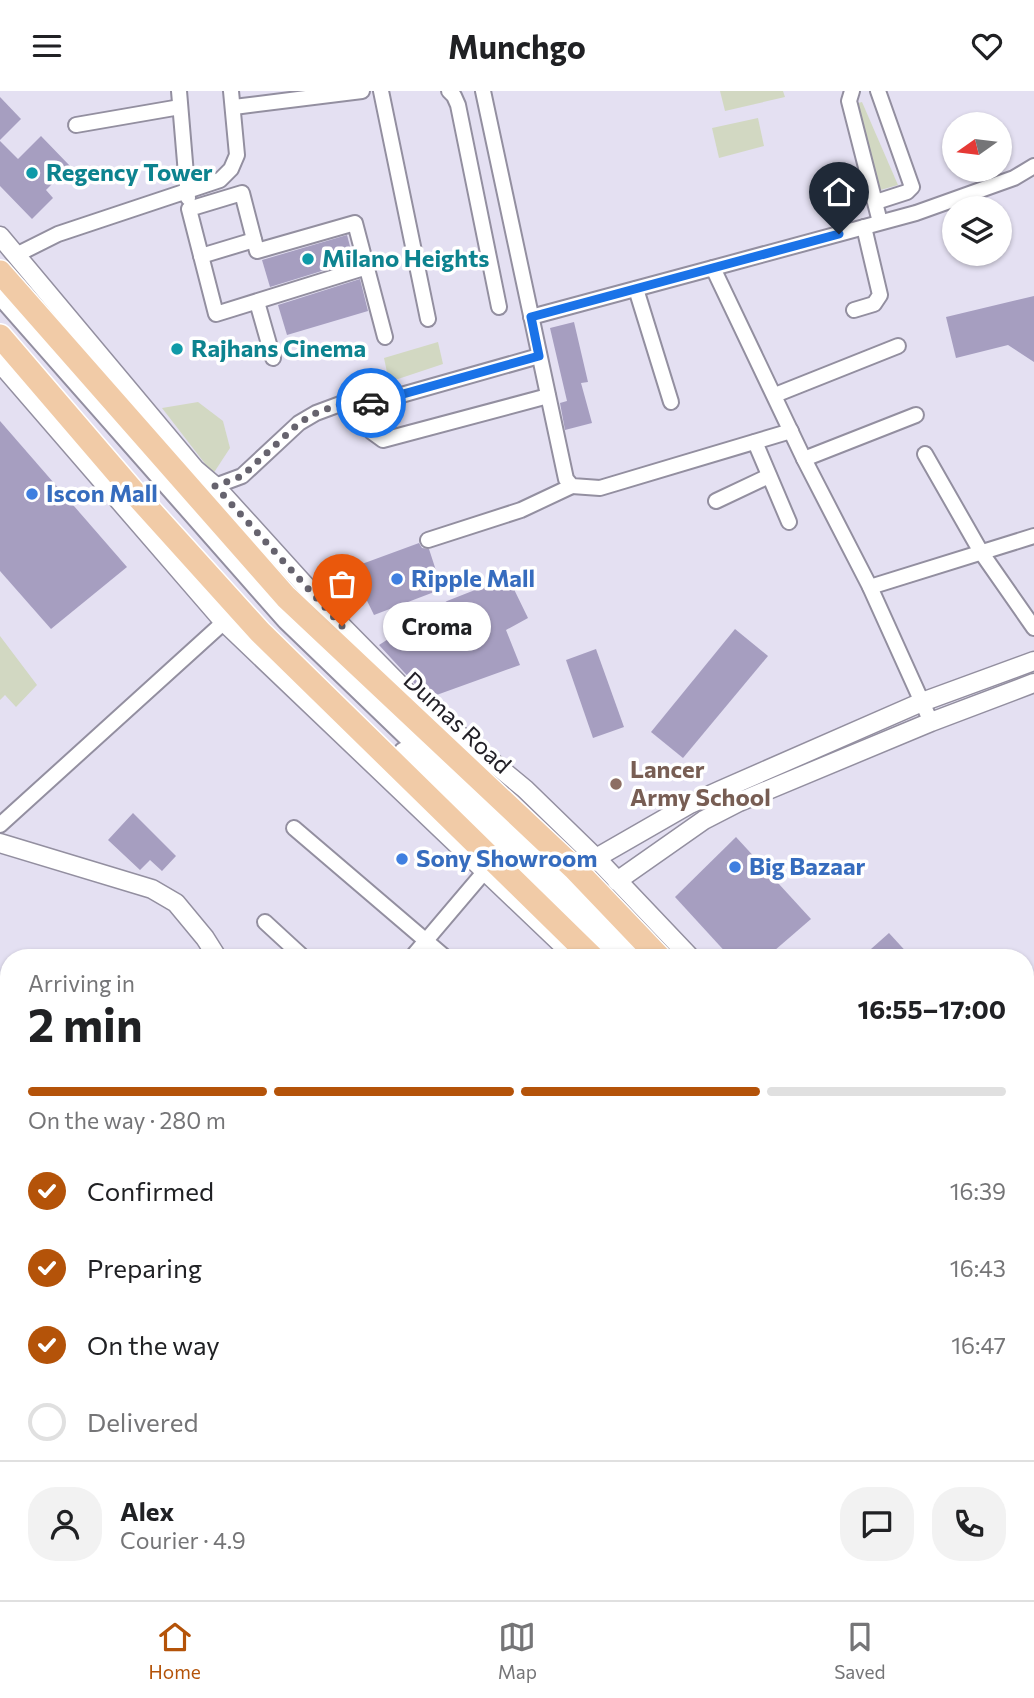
<!DOCTYPE html>
<meta charset="utf-8">
<style>
:root{--surface:#fff;--page:#f2f2f2;--text:#202124;--muted:#757577;--line:#e0e0e0;--accent:#b45309}
body{margin:0;font-family:Commissioner,sans-serif;background:var(--page);color:var(--text);height:100vh;display:flex;flex-direction:column;font-size:26px;white-space:nowrap}
*{box-sizing:border-box;margin:0}
p{font-size:23px;color:var(--muted)}
.icon{flex:none;width:38px;height:38px;fill:none;stroke:currentColor;stroke-width:2;stroke-linecap:round;stroke-linejoin:round}
.map{position:relative;flex:1;overflow:hidden}
.side{position:absolute;left:0px;top:858px;width:1034px;height:653px;display:flex;flex-direction:column;background:var(--surface);border-radius:28px 28px 0 0;box-shadow:0 2px 5px #0004}
.side>*{flex:none}
.needle{width:46px;rotate:256deg}
.buttons{position:absolute;left:942px;top:21px;display:grid;gap:14px}
.buttons a{display:grid;place-items:center;width:70px;height:70px;border-radius:50%;background:var(--surface);box-shadow:0 2px 5px #0004;font-size:35px}
.pin{position:absolute;display:grid;place-items:center;width:60px;height:60px;color:#fff;margin:-72px -30px;border-radius:50% 50% 50% 0;rotate:-45deg;box-shadow:0 0 7px #0007}
.pin .icon{rotate:45deg}
.courier{position:absolute;display:grid;place-items:center;width:70px;height:70px;margin:-35px;border:5px solid #1a73e8;border-radius:50%;background:#fff;color:#222;box-shadow:0 2px 9px #0007}
.bubble{position:absolute;height:49px;border-radius:24px;background:var(--surface);box-shadow:0 2px 5px #0004;font-size:23px;font-weight:700;line-height:49px;text-align:center}
.headline em{font-style:normal;font-weight:700}
.headline div{display:flex;flex-direction:column-reverse}
.headline{display:flex;align-items:center;justify-content:space-between;height:119px;padding:0 28px}
h1{font-size:46px;font-weight:700;line-height:52px}
.bar{display:grid;grid-template-columns:repeat(4,1fr);gap:10px 7px;align-content:center;height:84px;padding:0 28px}
.bar i{height:9px;border-radius:5px;background:var(--line)}
.bar .on{background:var(--accent)}
.bar p{grid-column:span 4}
.line{display:flex;align-items:center;gap:18px;padding:0 28px;border-top:2px solid var(--line)}
.line div{flex:1}
.round{display:grid;place-items:center;flex:none;width:74px;height:74px;border-radius:28px;background:var(--page)}
ol{padding:0 28px;list-style:none}
li{display:flex;align-items:center;gap:21px;height:77px}
li p{margin-inline-start:auto}
li .icon{padding:7px;border-radius:50%;background:var(--accent);color:#fff;stroke-width:4}
li:last-child{color:var(--muted)}
li i{width:38px;height:38px;border:4px solid var(--line);border-radius:50%}
header{display:flex;justify-content:space-between;align-items:center;height:91px;padding:0 28px;background:var(--surface);font-size:32px;font-weight:700}
.dock{display:flex;justify-content:space-around;align-items:center;height:98px;border-top:2px solid var(--line);background:var(--surface);font-size:19px;color:var(--muted)}
.dock a{display:grid;justify-items:center;gap:4px}
.dock .on{color:var(--accent)}
.map>svg:first-child{display:block}
.green{fill:#d2d8c2}
.water{fill:#78a5aa}
.building{fill:#a69ec0}
.lines{fill:none;stroke-linecap:round;stroke-linejoin:round}
.minor-casing{stroke:#938fa0;stroke-width:18}
.tertiary-casing{stroke:#938fa0;stroke-width:21}
.secondary-casing{stroke:#938fa0;stroke-width:23}
.primary-casing{stroke:#fff;stroke-width:26}
.minor{stroke:#fff;stroke-width:14}
.tertiary{stroke:#fff;stroke-width:18}
.secondary{stroke:#fff;stroke-width:19}
.primary{stroke:#f1cba7;stroke-width:23}
.done{stroke:#66636e;stroke-width:7;stroke-dasharray:0 12.6}
.route{stroke:#1a73e8;stroke-width:9}
.culture-dot{fill:#0f9aa8;stroke:#fff;stroke-width:2.5}
.shop-dot{fill:#3f7fe0;stroke:#fff;stroke-width:2.5}
.education-dot{fill:#8d6e63;stroke:#fff;stroke-width:2.5}
.labels{text-anchor:middle;stroke-width:7;stroke-linejoin:round;paint-order:stroke}
.culture-label{font-size:24px;font-weight:bold;fill:#0d838f;stroke:#fff;text-anchor:start}
.shop-label{font-size:24px;font-weight:bold;fill:#366cbe;stroke:#fff;text-anchor:start}
.street-label{font-size:24px;fill:#222027;stroke:#fff}
.education-label{font-size:24px;font-weight:bold;fill:#785e54;stroke:#fff;text-anchor:start}
</style>
<header><svg class="icon" aria-label="menu" viewBox="0 0 24 24"><path d="M4 6h16M4 12h16M4 18h16"/></svg>Munchgo<svg class="icon" aria-label="heart" viewBox="0 0 24 24"><path d="M12 20l-8-8c-3-5 5-10 8-4 3-6 11-1 8 4z"/></svg></header>
<div class="map">
<svg width="1034" height="1509" viewBox="0 0 1034 1509">
<rect width="100%" height="100%" fill="#e4e0f2"/>
<g class="green">
<polygon points="720,0 783,0 785,6 725,20"/>
<polygon points="862,11 898,94 877,100 847,15"/>
<polygon points="758,27 764,55 719,67 712,37"/>
<polygon points="438,251 443,273 389,291 384,267"/>
<polygon points="198,311 223,330 230,357 213,383 162,317"/>
<polygon points="0,545 37,594 16,616 5,604 0,609"/>
</g>
<polygon class="water" points="0,982 9,991 9,1502 342,1502 348,1509 0,1509"/>
<g class="building">
<polygon points="0,6 21,28 0,49"/>
<polygon points="41,45 70,75 46,99 53,107 32,128 0,95 0,50 18,68"/>
<polygon points="347,144 354,170 270,196 262,169"/>
<polygon points="360,188 368,220 287,244 278,214"/>
<polygon points="1034,205 1034,271 1008,254 956,267 946,226"/>
<polygon points="574,231 588,291 581,292 592,332 565,339 560,312 567,310 550,237"/>
<polygon points="0,330 127,476 51,538 0,480"/>
<polygon points="419,452 422,457 429,458 442,498 374,524 351,477"/>
<polygon points="508,486 528,527 506,539 520,574 431,606 415,593 379,554 447,510"/>
<polygon points="735,538 768,565 683,667 651,641"/>
<polygon points="596,558 624,636 593,647 566,569"/>
<polygon points="133,722 176,765 162,780 150,769 140,779 108,749"/>
<polygon points="736,746 811,828 767,866 730,866 675,806"/>
<polygon points="889,842 911,866 862,866"/>
</g>
<g class="lines">
<defs>
<g id="minor">
<polyline points="179,0 188,107"/>
<polyline points="381,0 428,228"/>
<polyline points="449,0 454,5 458,14 499,216"/>
<polyline points="483,0 566,388 572,395 600,397 791,340"/>
<polyline points="852,0 849,10 880,131"/>
<polyline points="234,16 362,0"/>
<polyline points="76,34 180,16"/>
<polyline points="876,111 907,101 912,96 878,0"/>
<polyline points="18,163 58,143 220,89 231,78 237,64 231,0"/>
<polyline points="201,165 254,149"/>
<polyline points="367,176 216,223 189,118 242,102 257,160 355,132 385,246"/>
<polyline points="713,177 916,122 1014,87 1034,75"/>
<polyline points="636,198 671,311"/>
<polyline points="257,211 273,267"/>
<polyline points="854,219 874,213 880,204 864,136"/>
<polyline points="531,226 713,177 804,368 870,496 931,631"/>
<polyline points="775,304 898,255"/>
<polyline points="359,316 539,265"/>
<polyline points="755,351 789,431"/>
<polyline points="925,363 981,461 1034,537"/>
<polyline points="804,368 916,324"/>
<polyline points="215,395 242,385 299,332 316,322 343,312 355,312 359,316 372,341 383,349 548,305"/>
<polyline points="716,410 769,385"/>
<polyline points="428,449 521,419 572,395"/>
<polyline points="870,496 1034,445"/>
<polyline points="0,734 224,531"/>
<polyline points="294,737 445,866"/>
<polyline points="265,831 303,866"/>
<polyline points="412,866 485,780"/>
<polyline points="1026,1027 1034,1035"/>
<polyline points="1026,1167 1034,1175"/>
<polyline points="571,1502 576,1509"/>
<polyline points="958,1502 963,1509"/>
<polyline points="589,1509 599,1502"/>
<polyline points="608,1509 619,1502"/>
<polyline points="637,1509 650,1502"/>
</g>
<g id="tertiary">
<polyline points="0,145 195,378 215,395 342,535 407,601 525,698 596,767 690,866"/>
<polyline points="0,272 224,531 575,866"/>
<polyline points="0,752 152,798 176,812 205,847 217,866"/>
<polyline points="596,767 690,713 721,699 922,611 1034,570"/>
<polyline points="617,790 704,729 739,711 931,631 1034,592"/>
<polyline points="1026,1207 1034,1215"/>
<polyline points="1026,1320 1034,1326"/>
</g>
<g id="secondary">
<polyline points="0,203 287,529 637,866"/>
<polyline points="404,661 613,866"/>
<polyline points="1026,1250 1034,1257"/>
<polyline points="1026,1269 1034,1275"/>
</g>
<g id="primary">
<polyline points="0,181 286,506 574,777 659,866"/>
<polyline points="0,245 138,406 260,541 592,866"/>
<polyline points="1026,1230 1034,1237"/>
<polyline points="1026,1288 1034,1295"/>
</g>
</defs>
<use href="#minor" class="minor-casing"/>
<use href="#tertiary" class="tertiary-casing"/>
<use href="#secondary" class="secondary-casing"/>
<use href="#primary" class="primary-casing"/>
<use href="#minor" class="minor"/>
<use href="#tertiary" class="tertiary"/>
<use href="#secondary" class="secondary"/>
<use href="#primary" class="primary"/>
</g>
<g class="lines">
<polyline class="done" points="342,535 215,395 242,385 299,332 316,322 343,312 355,312 359,316 371,312"/>
<polyline class="route" points="371,312 539,265 531,226 839,143"/>
</g>
<g class="culture-dot">
<circle cx="32" cy="82" r="7"/>
<circle cx="308" cy="168" r="7"/>
<circle cx="177" cy="258" r="7"/>
</g>
<g class="shop-dot">
<circle cx="32" cy="403" r="7"/>
<circle cx="397" cy="488" r="7"/>
<circle cx="402" cy="768" r="7"/>
<circle cx="735" cy="776" r="7"/>
</g>
<circle class="education-dot" cx="616" cy="693" r="7"/>
<g class="labels">
<g class="culture-label">
<text x="46" y="90">Regency Tower</text>
<text x="322" y="176">Milano Heights</text>
<text x="191" y="266">Rajhans Cinema</text>
</g>
<g class="shop-label">
<text x="46" y="411">Iscon Mall</text>
<text x="411" y="496">Ripple Mall</text>
<text x="416" y="776">Sony Showroom</text>
<text x="749" y="784">Big Bazaar</text>
</g>
<g class="street-label">
<text transform="translate(457 632) rotate(43)" y="8">Dumas Road</text>
</g>
<g class="education-label">
<text x="630" y="687">Lancer<tspan x="630" dy="28">Army School</tspan></text>
</g>
</g>
</svg>
<div class="buttons">
<a><svg class="needle" viewBox="-14 -14 28 28"><path d="M0-13l5 13h-10z" fill="#e53935"/><path d="M0 13l5-13h-10z" fill="#757577"/></svg></a>
<a><svg class="icon" aria-label="layers" viewBox="0 0 24 24"><path d="M12 4l9 5-9 5-9-5zM3 14l9 5 9-5"/></svg></a>
</div>
<div class="pin" style="left:342px;top:535px;background:#ea580c"><svg class="icon" aria-label="bag" viewBox="0 0 24 24"><path d="M5 8h14l-1 12H6zM9 8a3 3 0 0 1 6 0"/></svg></div>
<div class="pin" style="left:839px;top:143px;background:#1f2937"><svg class="icon" aria-label="home" viewBox="0 0 24 24"><path d="M3 11l9-7 9 7M6 9v11h12V9"/></svg></div>
<div class="courier" style="left:371px;top:312px"><svg class="icon" aria-label="car" viewBox="0 0 24 24"><path d="M5 17H2v-5l4-1 3-4h7l3 4 3 1v5h-3M9 17h6M6 11h13"/><circle cx="7" cy="17" r="2"/><circle cx="17" cy="17" r="2"/></svg></div>
<div class="bubble" style="left:383px;top:511px;width:108px">Croma</div>
<section class="side">
<div class="headline"><div><h1>2 min</h1><p>Arriving in</p></div><em>16:55–17:00</em></div>
<div class="bar"><i class="on"></i><i class="on"></i><i class="on"></i><i></i><p>On the way · 280 m</p></div>
<ol>
<li><svg class="icon" aria-label="check" viewBox="0 0 24 24"><path d="M5 12l5 5 9-10"/></svg>Confirmed<p>16:39</p></li>
<li><svg class="icon" aria-label="check" viewBox="0 0 24 24"><path d="M5 12l5 5 9-10"/></svg>Preparing<p>16:43</p></li>
<li><svg class="icon" aria-label="check" viewBox="0 0 24 24"><path d="M5 12l5 5 9-10"/></svg>On the way<p>16:47</p></li>
<li><i></i>Delivered</li>
</ol>
<div class="line" style="height:126px"><a class="round"><svg class="icon" aria-label="person" viewBox="0 0 24 24"><circle cx="12" cy="8" r="4"/><path d="M4 21q1-7 8-7t8 7"/></svg></a><div><b>Alex</b><p>Courier · 4.9</p></div><a class="round"><svg class="icon" aria-label="chat" viewBox="0 0 24 24"><path d="M4 5h16v11H9l-5 4z"/></svg></a><a class="round"><svg class="icon" aria-label="phone" viewBox="0 0 24 24"><path d="M5 4h4l2 5-3 2q2 4 5 5l2-3 5 2v4C11 20 4 13 5 4z"/></svg></a></div>
</section>
</div>
<nav class="dock">
<a class="on"><svg class="icon" aria-label="home" viewBox="0 0 24 24"><path d="M3 11l9-7 9 7M6 9v11h12V9"/></svg>Home</a>
<a><svg class="icon" aria-label="map" viewBox="0 0 24 24"><path d="M3 6l6-2 6 2 6-2v14l-6 2-6-2-6 2zM9 4v14M15 6v14"/></svg>Map</a>
<a><svg class="icon" aria-label="saved" viewBox="0 0 24 24"><path d="M7 4h10v16l-5-4-5 4z"/></svg>Saved</a>
</nav>
